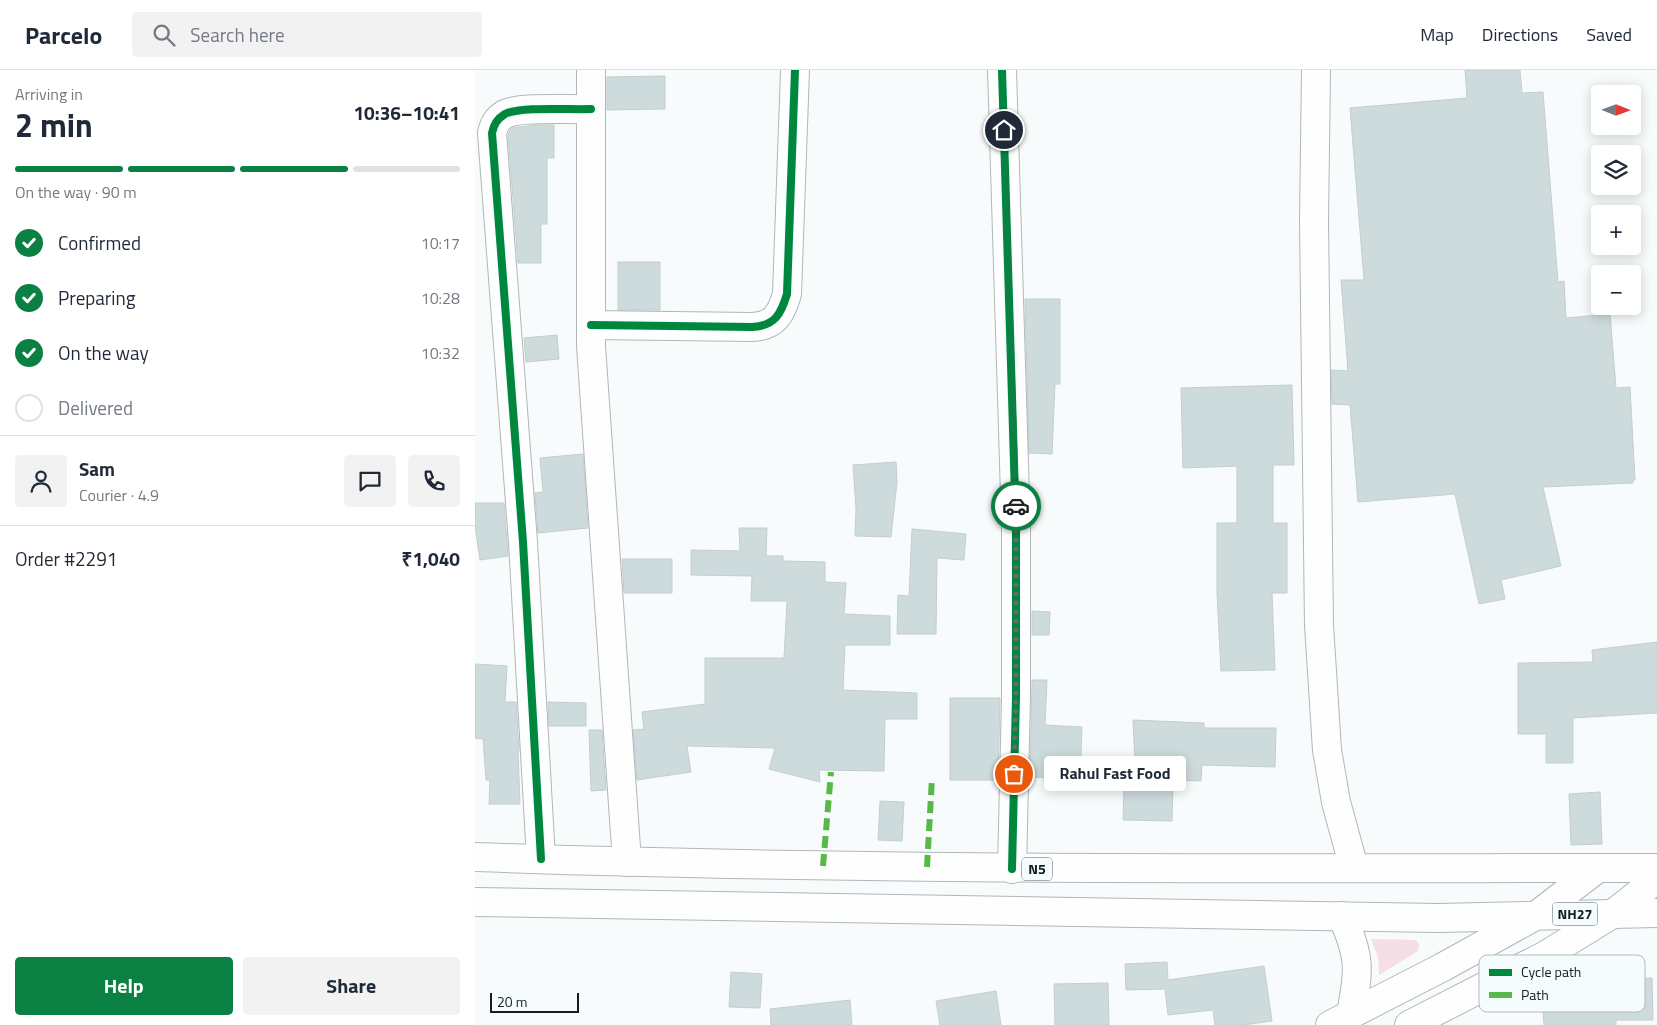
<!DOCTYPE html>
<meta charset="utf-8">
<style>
:root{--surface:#fff;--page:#f2f2f3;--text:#1f2937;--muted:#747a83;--line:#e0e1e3;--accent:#0b8043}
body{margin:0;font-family:"Titillium Web",sans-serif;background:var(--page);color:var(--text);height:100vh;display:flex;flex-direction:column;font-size:19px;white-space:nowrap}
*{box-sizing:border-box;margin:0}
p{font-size:16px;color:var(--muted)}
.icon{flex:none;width:28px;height:28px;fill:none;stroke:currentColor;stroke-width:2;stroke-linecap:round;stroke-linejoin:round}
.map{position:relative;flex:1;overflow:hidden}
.details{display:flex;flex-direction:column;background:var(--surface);width:475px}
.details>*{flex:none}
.needle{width:32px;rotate:91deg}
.fabs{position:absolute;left:1116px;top:15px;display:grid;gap:10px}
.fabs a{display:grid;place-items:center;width:50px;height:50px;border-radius:5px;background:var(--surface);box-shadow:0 2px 12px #0003;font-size:25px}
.scale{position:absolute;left:15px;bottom:12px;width:89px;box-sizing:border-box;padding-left:5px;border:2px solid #111f21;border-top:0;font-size:14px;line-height:18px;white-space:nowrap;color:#111f21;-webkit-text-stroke:4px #f5fcfd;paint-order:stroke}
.pin{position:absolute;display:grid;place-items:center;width:42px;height:42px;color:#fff;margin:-21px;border:2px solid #fff;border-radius:50%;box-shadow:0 1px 5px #0007}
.courier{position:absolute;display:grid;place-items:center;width:50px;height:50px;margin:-25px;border:4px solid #0b8043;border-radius:50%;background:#fff;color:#222;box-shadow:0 1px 6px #0007}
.bubble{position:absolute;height:35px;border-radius:5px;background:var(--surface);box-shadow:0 2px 12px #0003;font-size:16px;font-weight:700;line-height:35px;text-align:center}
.overview em{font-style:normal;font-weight:700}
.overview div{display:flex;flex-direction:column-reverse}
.overview{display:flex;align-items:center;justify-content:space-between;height:85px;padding:0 15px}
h1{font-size:32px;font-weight:700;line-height:38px}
.bar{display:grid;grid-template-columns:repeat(4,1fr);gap:8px 5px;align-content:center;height:60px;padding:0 15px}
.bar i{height:6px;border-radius:4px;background:var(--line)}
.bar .active{background:var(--accent)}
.bar p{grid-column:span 4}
.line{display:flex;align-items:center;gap:12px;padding:0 15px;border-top:1px solid var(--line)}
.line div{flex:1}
.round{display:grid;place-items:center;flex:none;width:52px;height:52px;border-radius:5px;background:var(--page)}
ol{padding:0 15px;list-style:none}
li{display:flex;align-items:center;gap:15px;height:55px}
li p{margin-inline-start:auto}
li .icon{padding:5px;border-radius:50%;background:var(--accent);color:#fff;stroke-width:4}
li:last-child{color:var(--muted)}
li i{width:28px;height:28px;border:2px solid var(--line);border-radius:50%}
.primary-button{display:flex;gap:10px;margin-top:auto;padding:10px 15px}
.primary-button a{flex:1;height:58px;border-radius:5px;background:var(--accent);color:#fff;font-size:20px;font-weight:700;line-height:58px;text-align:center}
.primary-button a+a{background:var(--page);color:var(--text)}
header{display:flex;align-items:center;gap:30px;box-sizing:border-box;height:70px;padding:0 25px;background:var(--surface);border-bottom:1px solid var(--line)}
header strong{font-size:24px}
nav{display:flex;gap:28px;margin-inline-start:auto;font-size:18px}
.search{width:350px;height:45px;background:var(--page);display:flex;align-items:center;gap:12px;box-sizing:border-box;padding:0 18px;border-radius:5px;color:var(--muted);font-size:19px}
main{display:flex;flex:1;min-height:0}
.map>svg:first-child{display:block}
.green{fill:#f5dfe7}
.building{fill:#cedbdd;stroke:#c5cdce}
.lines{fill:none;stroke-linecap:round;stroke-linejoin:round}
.minor-casing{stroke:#afb7b8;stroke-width:30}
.highway-casing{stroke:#afb7b8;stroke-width:30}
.minor{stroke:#fefefe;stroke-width:28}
.highway{stroke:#fefefe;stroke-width:28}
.quiet{stroke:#58b947;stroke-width:6;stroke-dasharray:12 6;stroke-linecap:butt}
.cycleway-casing{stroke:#f5fcfd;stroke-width:11}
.cycleway{stroke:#00873e;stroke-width:8}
.done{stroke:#626c6d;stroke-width:5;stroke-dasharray:0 9}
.route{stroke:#0b8043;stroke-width:6}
.labels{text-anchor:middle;stroke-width:4;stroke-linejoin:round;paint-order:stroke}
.shield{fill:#f5fcfd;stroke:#556163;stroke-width:1}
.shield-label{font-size:14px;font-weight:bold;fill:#111f21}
.key{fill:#f5fcfd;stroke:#b1babb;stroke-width:1}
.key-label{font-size:14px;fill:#111f21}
</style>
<header>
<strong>Parcelo</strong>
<div class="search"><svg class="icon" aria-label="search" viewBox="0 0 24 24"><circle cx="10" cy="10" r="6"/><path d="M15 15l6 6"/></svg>Search here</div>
<nav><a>Map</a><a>Directions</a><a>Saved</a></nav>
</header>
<main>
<section class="details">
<div class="overview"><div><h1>2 min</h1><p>Arriving in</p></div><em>10:36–10:41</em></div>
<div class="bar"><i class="active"></i><i class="active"></i><i class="active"></i><i></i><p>On the way · 90 m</p></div>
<ol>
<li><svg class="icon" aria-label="check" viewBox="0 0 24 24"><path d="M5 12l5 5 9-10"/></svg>Confirmed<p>10:17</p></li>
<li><svg class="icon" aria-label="check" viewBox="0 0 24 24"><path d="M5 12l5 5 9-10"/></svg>Preparing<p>10:28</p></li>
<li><svg class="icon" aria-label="check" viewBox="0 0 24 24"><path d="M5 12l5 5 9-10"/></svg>On the way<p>10:32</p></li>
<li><i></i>Delivered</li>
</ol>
<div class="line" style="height:90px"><a class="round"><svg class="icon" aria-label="person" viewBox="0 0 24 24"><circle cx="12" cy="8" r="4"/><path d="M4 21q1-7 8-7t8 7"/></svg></a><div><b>Sam</b><p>Courier · 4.9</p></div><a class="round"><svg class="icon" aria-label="chat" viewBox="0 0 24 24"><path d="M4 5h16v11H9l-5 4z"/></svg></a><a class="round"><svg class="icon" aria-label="phone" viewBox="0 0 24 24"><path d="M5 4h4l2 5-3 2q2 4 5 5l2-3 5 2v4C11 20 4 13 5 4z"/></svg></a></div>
<div class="line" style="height:65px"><div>Order #2291</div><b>₹1,040</b></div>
<div class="primary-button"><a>Help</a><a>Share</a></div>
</section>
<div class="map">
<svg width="1182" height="955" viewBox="0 0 1182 955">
<rect width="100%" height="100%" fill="#f7fbfb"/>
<polygon class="green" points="896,869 941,870 944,875 943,881 904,905 903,887"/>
<g class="building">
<polygon points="990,0 1045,0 1047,23 1068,22 1083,212 1089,211 1091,248 1135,244 1141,318 1155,317 1160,410 1158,410 1158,413 1068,417 1086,496 1026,510 1030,529 1004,534 980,424 883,432 875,335 857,334 856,300 873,301 866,210 889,210 875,38 992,28"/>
<polygon points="190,6 190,39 132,40 132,7"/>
<polygon points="60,55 79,55 79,88 72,88 72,154 66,154 66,193 43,193 33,64 37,58"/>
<rect x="143" y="192" width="42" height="48"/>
<polygon points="550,229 585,229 585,314 580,314 577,384 554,383"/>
<polygon points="82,265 84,289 51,292 49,268"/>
<polygon points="817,315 819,395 798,395 798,453 812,453 812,523 797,523 800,600 746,601 742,523 742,453 762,453 762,396 708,398 706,318"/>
<polygon points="108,384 113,458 63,463 60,423 68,422 65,388"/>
<polygon points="421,392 422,412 416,467 380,466 381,439 378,395"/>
<polygon points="0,433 29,433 33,486 5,490 0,456"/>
<polygon points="264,458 292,458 291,486 308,486 308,491 350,492 350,512 371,513 369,544 415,546 415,575 370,575 368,620 442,623 442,649 410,649 409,701 344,700 345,712 294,699 300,678 212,676 216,702 162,710 158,660 169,659 167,642 230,634 230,588 309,588 312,531 276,531 277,506 216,505 216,480 265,481"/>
<polygon points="437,459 491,464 489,490 462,488 461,564 422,564 423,525 434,526"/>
<polygon points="147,489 197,489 197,523 149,523"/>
<polygon points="557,541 575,542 574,565 557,565"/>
<polygon points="1182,572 1182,643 1098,648 1098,693 1071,693 1071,664 1043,664 1043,593 1118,592 1117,580"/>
<polygon points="0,594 32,596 30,632 41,632 44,681 43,681 45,734 14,734 15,710 11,710 8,669 0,668"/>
<polygon points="557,610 572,610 570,655 607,657 605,709 555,707"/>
<polygon points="475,628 525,628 523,710 475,710"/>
<polygon points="73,632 111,633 111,656 74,656"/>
<polygon points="658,650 729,653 729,658 801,658 800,697 727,695 726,711 705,710 705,713 698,713 697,751 648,750 649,715 661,715"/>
<polygon points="114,660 127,660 131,720 116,721"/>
<polygon points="1125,722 1127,774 1096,775 1094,724"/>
<polygon points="405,731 429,732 427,771 403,770"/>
<polygon points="692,892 693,910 789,896 797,951 768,955 740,955 738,940 693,945 690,919 651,920 650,894"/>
<polygon points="256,902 287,904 285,938 254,937"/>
<polygon points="1177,908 1178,950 1141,950 1141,955 1069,955 1068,940 1131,932 1131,909"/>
<polygon points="633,913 634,955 580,955 579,914"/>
<polygon points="521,921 526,955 465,955 461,931"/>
<polygon points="375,930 377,955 296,955 295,939"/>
</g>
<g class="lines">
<defs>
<g id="minor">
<polyline points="116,0 116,276 152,792"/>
<polyline points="527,0 541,458 541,627 537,799"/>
<polyline points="841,0 839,151 844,555 852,680 861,732 879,798"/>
<path d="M116,255L277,257C300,256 306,244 312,224L320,0"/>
<path d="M66,789L48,472L17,63C19,54 22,49 30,44C46,36 96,40 116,39"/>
</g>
<g id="highway">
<path d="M0,787C394,801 788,798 1182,798"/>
<polyline points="0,832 964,848 1182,843"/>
<path d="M867,846C886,888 884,899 876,944"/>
<polyline points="855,955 968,897 1062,845 1123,798"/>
<polyline points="934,955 1071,885 1139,843 1182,809"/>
</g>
</defs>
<use href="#minor" class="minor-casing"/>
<use href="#highway" class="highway-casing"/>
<use href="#minor" class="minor"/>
<use href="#highway" class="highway"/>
<g class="quiet">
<polyline points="348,796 356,702"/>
<polyline points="452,797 457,708"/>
</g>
<defs>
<g id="cycleway">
<polyline points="527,0 541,458 541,627 537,799"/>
<path d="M116,255L277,257C300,256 306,244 312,224L320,0"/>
<path d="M66,789L48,472L17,63C19,54 22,49 30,44C46,36 96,40 116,39"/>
</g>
</defs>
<use href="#cycleway" class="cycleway-casing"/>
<use href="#cycleway" class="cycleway"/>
</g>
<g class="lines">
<polyline class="done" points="539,704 541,627 541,436"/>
<polyline class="route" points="529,60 541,436"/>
</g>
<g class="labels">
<g class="shield">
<rect x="547" y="787.5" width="30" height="23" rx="4"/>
<rect x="1077.5" y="832.5" width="45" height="23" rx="4"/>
</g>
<g class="shield-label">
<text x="562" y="804">N5</text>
<text x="1100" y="849">NH27</text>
</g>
</g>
<rect x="1004" y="885" width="166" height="57" rx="8" class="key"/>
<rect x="1014" y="899" width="23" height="7" fill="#00873e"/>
<rect x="1014" y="922" width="23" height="6" fill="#58b947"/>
<g class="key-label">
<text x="1046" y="907">Cycle path</text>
<text x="1046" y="930">Path</text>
</g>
</svg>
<div class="fabs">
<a><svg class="needle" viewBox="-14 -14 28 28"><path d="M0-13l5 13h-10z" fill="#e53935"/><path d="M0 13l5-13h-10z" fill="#747a83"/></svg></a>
<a><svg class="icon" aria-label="layers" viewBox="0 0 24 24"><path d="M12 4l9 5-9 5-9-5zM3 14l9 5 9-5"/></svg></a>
<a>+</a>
<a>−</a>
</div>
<div class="scale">20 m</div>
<div class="pin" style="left:539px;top:704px;background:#ea580c"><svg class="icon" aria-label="bag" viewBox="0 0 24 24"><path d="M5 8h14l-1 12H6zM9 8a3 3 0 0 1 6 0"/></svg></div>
<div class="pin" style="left:529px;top:60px;background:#1f2937"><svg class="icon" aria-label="home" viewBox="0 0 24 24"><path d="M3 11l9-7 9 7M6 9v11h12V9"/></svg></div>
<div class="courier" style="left:541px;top:436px"><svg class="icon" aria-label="car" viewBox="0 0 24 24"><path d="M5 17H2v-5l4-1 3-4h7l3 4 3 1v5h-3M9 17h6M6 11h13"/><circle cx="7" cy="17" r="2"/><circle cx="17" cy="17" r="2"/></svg></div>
<div class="bubble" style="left:569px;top:686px;width:142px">Rahul Fast Food</div>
</div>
</main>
